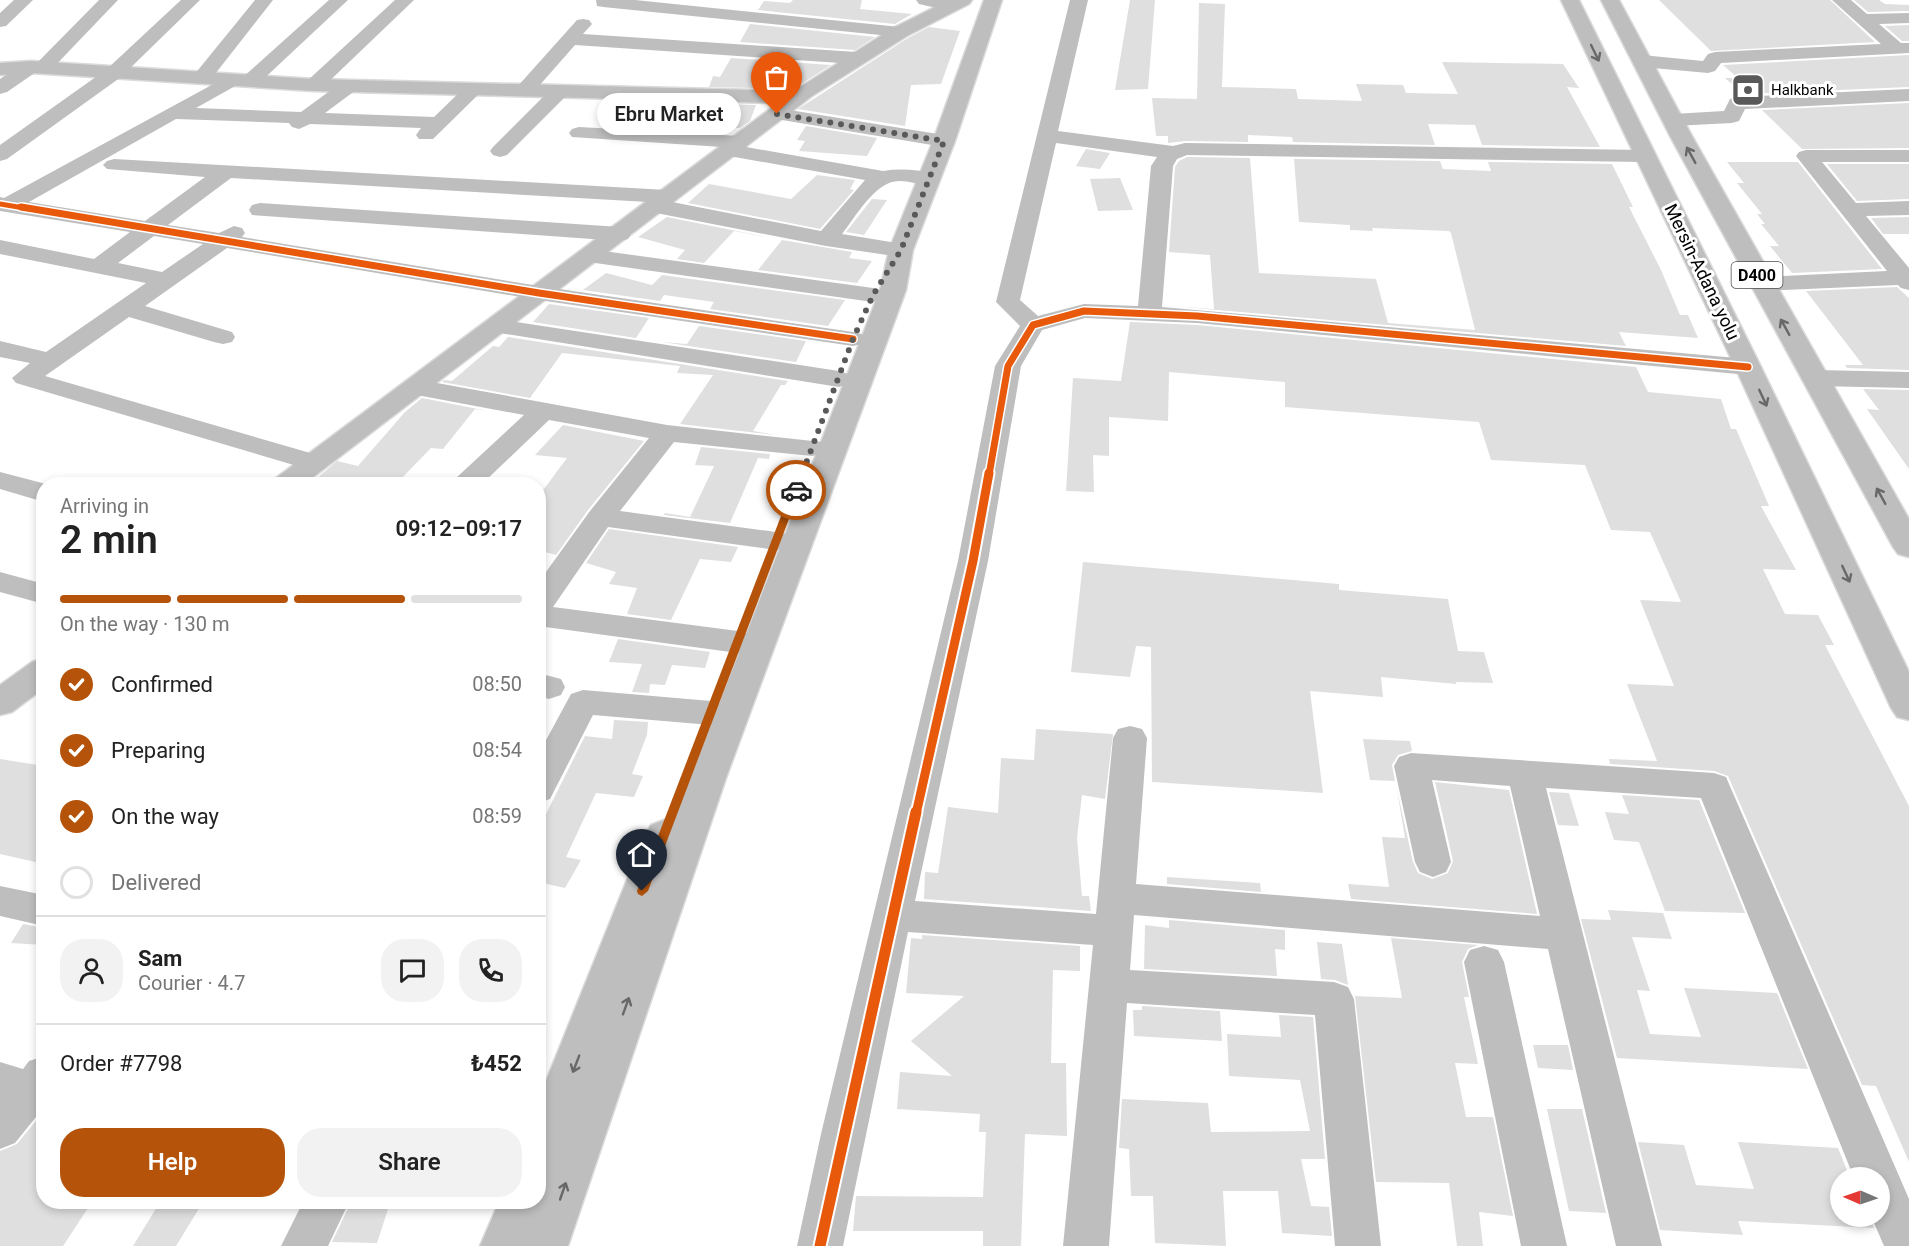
<!DOCTYPE html>
<meta charset="utf-8">
<style>
:root{--surface:#fff;--page:#f2f2f2;--text:#222;--muted:#767676;--line:#e0e0e0;--accent:#b45309}
body{margin:0;font-family:Roboto,sans-serif;background:var(--page);color:var(--text);height:100vh;display:flex;flex-direction:column;font-size:22px;white-space:nowrap}
*{box-sizing:border-box;margin:0}
p{font-size:20px;color:var(--muted)}
.icon{flex:none;width:33px;height:33px;fill:none;stroke:currentColor;stroke-width:2;stroke-linecap:round;stroke-linejoin:round}
.map{position:relative;flex:1;overflow:hidden}
.sheet{position:absolute;left:36px;top:477px;width:510px;height:732px;display:flex;flex-direction:column;background:var(--surface);border-radius:24px;box-shadow:0 3px 9px #0003}
.sheet>*{flex:none}
.needle{width:39px;rotate:272deg}
.fabs{position:absolute;left:1830px;top:1167px;display:grid;gap:12px}
.fabs a{display:grid;place-items:center;width:60px;height:60px;border-radius:50%;background:var(--surface);box-shadow:0 3px 9px #0003;font-size:30px}
.pin{position:absolute;display:grid;place-items:center;width:51px;height:51px;color:#fff;margin:-62px -26px;border-radius:50% 50% 50% 0;rotate:-45deg;box-shadow:0 0 6px #0007}
.pin .icon{rotate:45deg}
.courier{position:absolute;display:grid;place-items:center;width:60px;height:60px;margin:-30px;border:4px solid #b45309;border-radius:50%;background:#fff;color:#222;box-shadow:0 2px 8px #0007}
.bubble{position:absolute;height:42px;border-radius:21px;background:var(--surface);box-shadow:0 3px 9px #0003;font-size:20px;font-weight:600;line-height:42px;text-align:center}
.head em{font-style:normal;font-weight:600}
.head div{display:flex;flex-direction:column-reverse}
.head{display:flex;align-items:center;justify-content:space-between;height:102px;padding:0 24px}
h1{font-size:39px;font-weight:600;line-height:45px}
.bar{display:grid;grid-template-columns:repeat(4,1fr);gap:9px 6px;align-content:center;height:72px;padding:0 24px}
.bar i{height:8px;border-radius:4px;background:var(--line)}
.bar .selected{background:var(--accent)}
.bar p{grid-column:span 4}
.line{display:flex;align-items:center;gap:15px;padding:0 24px;border-top:2px solid var(--line)}
.line div{flex:1}
.round{display:grid;place-items:center;flex:none;width:63px;height:63px;border-radius:24px;background:var(--page)}
ol{padding:0 24px;list-style:none}
li{display:flex;align-items:center;gap:18px;height:66px}
li p{margin-inline-start:auto}
li .icon{padding:6px;border-radius:50%;background:var(--accent);color:#fff;stroke-width:4}
li:last-child{color:var(--muted)}
li i{width:33px;height:33px;border:3px solid var(--line);border-radius:50%}
.primary-button{display:flex;gap:12px;margin-top:auto;padding:12px 24px}
.primary-button a{flex:1;height:69px;border-radius:24px;background:var(--accent);color:#fff;font-size:24px;font-weight:600;line-height:69px;text-align:center}
.primary-button a+a{background:var(--page);color:var(--text)}
.map>svg:first-child{display:block}
.building{fill:#dfdfdf}
.lines{fill:none;stroke-linecap:round;stroke-linejoin:round}
.major-casing{stroke:#dbdbdb;stroke-width:3}
.highway-casing{stroke:#dbdbdb;stroke-width:3}
.minor{fill:#bebebe;fill-rule:evenodd}
.major{fill:#bebebe;fill-rule:evenodd}
.highway{fill:#bebebe;fill-rule:evenodd}
.cycleway-far3-casing{stroke:#fff;stroke-width:8}
.cycleway-far2-casing{stroke:#fff;stroke-width:10}
.cycleway-far1-casing{stroke:#fff;stroke-width:13}
.cycleway-casing{stroke:#fff;stroke-width:15}
.cycleway-far3{stroke:#e8590c;stroke-width:5}
.cycleway-far2{stroke:#e8590c;stroke-width:7}
.cycleway-far1{stroke:#e8590c;stroke-width:9}
.cycleway{stroke:#e8590c;stroke-width:11}
.oneway{stroke:#686868}
.route{fill:#b45309}
.done{stroke:#595959;stroke-width:6;stroke-dasharray:0 10.8}
.labels{text-anchor:middle;stroke-width:6;stroke-linejoin:round;paint-order:stroke}
.far-poi-label{font-size:15px;fill:#000;stroke:#fff;text-anchor:start}
.shield{fill:#fff;stroke:#4c4c4c;stroke-width:1.5}
.shield-label{font-size:16px;font-weight:bold;fill:#000}
.street-label{font-size:18px;fill:#000;stroke:#fff}
</style>
<div class="map">
<svg width="1909" height="1246" viewBox="0 0 1909 1246">
<rect width="100%" height="100%" fill="#fff"/>
<g class="building">
<polygon points="793,0 862,0 860,9 912,14 895,24 758,10 764,1 790,3"/>
<polygon points="1130,0 1155,0 1148,89 1115,90"/>
<polygon points="1659,0 1830,0 1875,42 1711,51"/>
<polygon points="1854,0 1879,0 1885,4 1909,5 1909,11 1868,12"/>
<polygon points="1199,3 1225,4 1222,87 1296,89 1298,99 1362,101 1356,84 1403,85 1406,93 1458,94 1442,62 1563,64 1579,88 1567,87 1600,147 1482,145 1475,125 1428,124 1435,145 1293,142 1292,137 1248,135 1248,142 1185,141 1168,143 1168,136 1156,136 1152,98 1197,99"/>
<polygon points="750,24 875,37 855,50 740,42"/>
<polygon points="1909,25 1909,41 1902,41 1885,26"/>
<polygon points="929,27 960,31 941,84 911,85 905,126 798,109 908,38"/>
<polygon points="1909,55 1909,87 1743,94 1725,78 1738,78 1723,65"/>
<polygon points="731,58 831,65 793,89 709,87 713,76 720,77"/>
<polygon points="702,103 756,105 750,121 740,128 710,128 711,123 695,123"/>
<polygon points="1909,103 1909,148 1802,149 1762,110"/>
<polygon points="806,126 877,138 867,156 799,151 805,141 797,140"/>
<polygon points="1086,149 1110,153 1100,169 1076,166"/>
<polygon points="1187,157 1250,158 1259,273 1376,279 1388,323 1475,330 1451,233 1449,231 1372,228 1373,231 1350,230 1350,225 1299,222 1294,159 1440,161 1443,169 1491,171 1488,162 1612,164 1633,207 1629,207 1661,270 1680,315 1688,315 1698,338 1619,332 1626,346 1172,306 1214,309 1210,255 1169,252 1175,167 1179,161"/>
<polygon points="1727,162 1798,162 1882,269 1792,273 1770,246 1779,246 1761,224 1765,224 1757,214 1762,214 1737,183 1744,183"/>
<polygon points="1827,164 1909,164 1909,199 1857,201"/>
<polygon points="817,175 855,180 850,189 854,190 820,229 688,203 709,184 791,199"/>
<polygon points="1120,178 1133,210 1098,211 1090,179"/>
<polygon points="872,199 887,200 864,235 846,232"/>
<polygon points="667,217 776,239 734,231 704,263 677,259 685,250 638,237"/>
<polygon points="1909,217 1909,234 1883,234 1871,218"/>
<polygon points="782,240 852,252 849,258 872,261 857,283 758,270"/>
<polygon points="606,273 652,285 662,275 845,300 828,326 710,309 714,302 664,295 660,301 583,290"/>
<polygon points="1897,287 1909,298 1909,370 1847,368 1845,365 1863,365 1806,291"/>
<polygon points="549,304 649,318 636,338 533,322"/>
<polygon points="1130,322 1197,325 1636,367 1648,392 1721,399 1731,429 1736,429 1769,506 1761,506 1796,570 1763,569 1785,614 1818,615 1834,645 1825,645 1909,806 1909,1162 1876,1086 1862,1085 1728,776 1714,771 1610,764 1609,759 1657,761 1627,684 1674,686 1640,600 1681,602 1650,532 1611,530 1585,465 1491,460 1479,422 1285,407 1285,382 1169,372 1168,421 1109,417 1109,456 1093,455 1094,492 1066,491 1073,378 1121,381"/>
<polygon points="699,326 806,341 796,362 662,342 687,344"/>
<polygon points="508,337 788,381 785,385 781,385 753,431 776,435 680,424 713,375 677,373 680,366 562,353 530,398 442,382 444,380 452,381 493,346 499,347"/>
<polygon points="1863,389 1909,390 1909,469 1867,409 1879,410"/>
<polygon points="422,398 488,411 475,409 443,449 431,448 396,484 310,484 337,461 358,466 405,412"/>
<polygon points="563,425 644,441 588,510 556,555 538,550 538,497 567,458 535,455"/>
<polygon points="701,447 770,454 769,459 758,458 730,523 664,515 665,513 690,517 714,466 695,465"/>
<polygon points="609,529 738,547 731,562 700,559 671,620 627,614 637,588 609,584 616,572 586,563"/>
<polygon points="1083,562 1339,584 1339,590 1448,599 1458,651 1484,652 1493,683 1456,682 1456,684 1381,677 1383,697 1310,691 1323,793 1152,782 1151,647 1136,646 1130,677 1071,672"/>
<polygon points="618,639 710,652 705,668 672,665 665,685 650,684 649,693 632,692 642,664 609,662"/>
<polygon points="614,720 648,722 647,735 632,774 643,776 634,797 596,793 566,857 581,860 565,888 538,882 538,830 585,736 612,739"/>
<polygon points="1036,729 1113,734 1105,799 1082,795 1077,838 1082,896 1089,896 1091,911 924,899 925,872 938,873 948,807 998,813 1001,758 1034,760"/>
<polygon points="1363,739 1410,741 1412,751 1398,755 1392,765 1395,781 1370,780"/>
<polygon points="0,759 44,766 44,864 0,854"/>
<polygon points="1435,782 1509,790 1537,914 1351,899 1348,884 1389,887 1382,837 1405,838 1397,790 1413,862 1418,873 1432,879 1448,873 1453,861"/>
<polygon points="1549,792 1569,793 1579,826 1558,825"/>
<polygon points="1622,795 1699,800 1745,913 1665,911 1639,842 1614,840 1605,812 1629,814"/>
<polygon points="1167,877 1260,883 1261,892 1167,884"/>
<polygon points="1608,910 1663,913 1672,939 1632,937 1650,991 1637,990 1650,1034 1701,1037 1684,988 1777,993 1808,1069 1617,1058 1581,919 1611,920"/>
<polygon points="1169,920 1285,930 1285,950 1275,949 1277,976 1144,969 1145,925 1169,928"/>
<polygon points="23,924 44,928 44,945 11,943"/>
<polygon points="922,935 1080,946 1080,971 1053,970 1051,1063 1066,1063 1067,1136 1025,1134 1021,1246 983,1246 983,1231 853,1231 856,1196 983,1197 986,1132 979,1132 980,1114 897,1109 900,1072 952,1076 911,1041 964,996 906,993 911,938 922,939"/>
<polygon points="1391,938 1478,945 1468,949 1462,962 1469,997 1464,997 1478,1064 1455,1063 1466,1117 1493,1117 1513,1216 1479,1212 1483,1246 1457,1246 1449,1183 1376,1182 1355,996 1402,998"/>
<polygon points="1317,942 1342,944 1348,985 1335,980 1321,979"/>
<polygon points="1142,1006 1220,1011 1222,1041 1134,1036 1133,1010 1142,1010"/>
<polygon points="1279,1015 1313,1017 1325,1159 1301,1159 1311,1206 1329,1207 1332,1236 1282,1233 1278,1191 1223,1191 1226,1246 1155,1243 1153,1196 1131,1196 1129,1149 1119,1148 1122,1099 1208,1103 1211,1132 1310,1131 1300,1080 1229,1076 1227,1034 1281,1037"/>
<polygon points="1533,1045 1568,1045 1573,1070 1538,1068"/>
<polygon points="1547,1109 1582,1109 1606,1213 1569,1211"/>
<polygon points="44,1111 44,1202 92,1202 63,1246 0,1246 0,1151 17,1144"/>
<polygon points="1638,1142 1684,1145 1696,1185 1754,1189 1738,1142 1838,1148 1850,1178 1840,1178 1840,1216 1869,1216 1874,1228 1738,1221 1743,1235 1660,1230"/>
<polygon points="160,1202 203,1202 176,1246 133,1246"/>
<polygon points="351,1202 390,1203 377,1243 332,1242"/>
</g>
<g class="lines">
<defs>
<g id="major">
<polygon points="949,0 972,0 969,4 907,36 812,96 304,484 271,484 276,478 778,103 314,91 31,73 0,75 0,63 31,61 314,79 794,91 893,28"/>
<polygon points="984,0 1002,0 955,141 913,250 906,290 726,778 568,1246 480,1246 499,1202 538,1202 538,1186 540,1190 544,1179 538,1181 538,1101 645,835 651,825 664,820 673,823 880,290 889,250 933,141"/>
<polygon points="44,658 44,688 12,712 0,715 0,685 32,662"/>
</g>
<g id="highway">
<polygon points="1561,0 1579,0 1761,367 1909,672 1909,720 1897,717 1891,708 1735,367"/>
<polygon points="1601,0 1619,0 1692,136 1909,519 1909,557 1898,554 1893,547 1670,136"/>
</g>
</defs>
<use href="#major" class="major-casing"/>
<use href="#highway" class="highway-casing"/>
<g class="minor">
<polygon points="14,0 33,0 6,26 0,27 0,13"/>
<polygon points="99,0 118,0 49,72 36,72 7,92 0,94 0,79 24,63 37,63"/>
<polygon points="181,0 200,0 121,77 7,159 0,161 0,145 107,69"/>
<polygon points="255,0 273,0 208,83 194,83 191,79 194,75"/>
<polygon points="329,0 348,0 256,86 242,86 239,82 242,78"/>
<polygon points="395,0 414,0 321,89 307,89 304,85 307,81"/>
<polygon points="596,0 635,0 900,27 906,28 909,32 906,36 900,37 603,7 597,6"/>
<path d="M916,0H960L964,4L961,8C949,11 931,7 919,4Z"/>
<path d="M1070,0H1088L1058,131L1173,146L1185,143L1644,150L1651,152L1654,156L1651,160L1644,162L1187,155L1177,159L1173,166L1162,307L1748,359L1757,362L1761,367L1757,372L1748,375L1197,323L1085,318L1042,330L1021,366L988,561L915,901L1096,914L1113,738L1118,729L1130,726L1142,729L1147,738L1136,884L1540,916L1510,786L1432,780L1451,862L1446,872L1433,877L1420,872L1415,862L1394,766L1399,757L1411,753L1714,773L1726,777L1909,1199V1246H1884L1871,1216H1880V1178H1854L1701,798L1546,788L1662,1246H1616L1548,949L1134,915L1130,970L1334,982L1348,987L1354,999L1381,1246H1335L1315,1015L1127,1003L1109,1246H1063L1093,945L908,932L843,1246H797L821,1134L958,561L995,366L1020,326L996,302ZM1056,143L1157,157L1151,166L1138,306L1084,304L1038,316L1020,300Z"/>
<polygon points="1832,0 1851,0 1867,14 1909,13 1909,23 1879,24 1901,43 1909,43 1909,53 1721,63 1715,71 1708,73 1642,67 1635,65 1633,61 1635,57 1642,55 1703,61 1708,54 1715,52 1881,44"/>
<polygon points="583,19 589,20 592,24 583,34 856,52 863,54 865,58 863,62 856,64 575,45 531,95 517,95 514,91 517,87 577,20"/>
<path d="M230,75L237,77L240,81L237,85L196,108L301,112L342,82H356L359,86L356,90L325,113L434,117L467,85H481L484,89L433,139H419L416,135L421,128L310,124L299,129L292,127L289,123L176,119L29,202L145,221L205,177L107,169L103,165L107,161L114,159L667,190L675,192L678,197L672,202L821,231L865,180L729,156L722,154L719,150L721,147L572,137L569,133L572,129L579,127L740,136L747,138L750,142L746,147L883,171C901,168 919,170 937,174L940,179L937,184C924,187 912,181 899,181C875,181 855,218 842,234L909,245L912,250L909,255L901,257L826,246L656,213L648,211L645,206L648,202L231,178L168,225L219,233L234,226L242,228L245,233L242,237L539,286L853,332L862,334L865,339L862,344L853,346L539,300L227,248L145,306L232,332L235,337L232,342L223,344L214,342L129,317L45,376L324,457L328,463L324,469L314,471L16,383L12,378L30,363L0,357V341L46,352L146,283L0,254V240L94,259L130,232L0,211V197L4,198ZM154,236L203,244L162,272L118,263Z"/>
<polygon points="560,85 567,87 570,91 567,95 507,155 500,157 493,155 490,151 493,147 553,87"/>
<polygon points="1909,89 1909,101 1745,109 1739,121 1732,123 1673,126 1666,124 1663,120 1666,116 1673,114 1724,111 1730,99 1737,97"/>
<polygon points="777,108 944,135 951,137 954,141 951,145 944,147 770,118 767,114 770,110"/>
<polygon points="1806,150 1909,150 1909,162 1822,162 1856,203 1909,201 1909,215 1866,216 1909,268 1909,290 1901,288 1898,285 1761,291 1753,289 1749,284 1753,279 1761,277 1887,271 1796,156 1799,152"/>
<polygon points="260,203 620,227 628,229 631,234 628,239 620,241 252,215 249,210 252,205"/>
<polygon points="589,249 873,288 881,290 885,295 881,300 873,302 581,261 577,256 581,251"/>
<polygon points="496,319 839,371 848,374 852,379 848,384 839,387 487,331 484,326 487,321"/>
<polygon points="1816,370 1909,372 1909,388 1816,386 1807,383 1803,378 1807,373"/>
<polygon points="415,379 667,425 822,442 826,448 822,454 812,456 674,442 620,511 776,532 786,534 791,541 786,548 776,550 608,527 553,607 738,631 749,634 754,642 749,650 738,653 538,626 538,583 590,511 649,438 549,420 482,484 452,484 456,478 524,415 406,393 402,387 406,381"/>
<polygon points="0,472 46,484 44,484 44,502 0,489"/>
<polygon points="0,572 44,584 44,604 0,592"/>
<polygon points="538,673 561,679 565,687 561,695 549,699 538,696"/>
<polygon points="583,690 711,701 723,705 728,713 723,721 711,725 593,715 550,799 538,803 538,755 571,694"/>
<polygon points="0,886 44,895 44,926 0,916"/>
<polygon points="1484,946 1498,950 1504,962 1567,1246 1521,1246 1464,962 1470,950"/>
<polygon points="44,1056 44,1107 15,1143 0,1149 0,1062 23,1069 29,1061"/>
<polygon points="303,1202 349,1202 328,1246 281,1246"/>
</g>
<use href="#major" class="major"/>
<use href="#highway" class="highway"/>
<defs>
<polyline id="cycleway-far3" points="0,204 30,209"/>
<g id="cycleway-far2">
<polyline points="21,207 539,293 853,339"/>
<polyline points="989,475 1008,366 1033,325 1084,311 1197,316 1748,367"/>
</g>
<polyline id="cycleway-far1" points="916,814 973,561 989,473"/>
<polyline id="cycleway" points="820,1246 916,812"/>
</defs>
<use href="#cycleway-far3" class="cycleway-far3-casing"/>
<use href="#cycleway-far2" class="cycleway-far2-casing"/>
<use href="#cycleway-far1" class="cycleway-far1-casing"/>
<use href="#cycleway" class="cycleway-casing"/>
<use href="#cycleway-far3" class="cycleway-far3"/>
<use href="#cycleway-far2" class="cycleway-far2"/>
<use href="#cycleway-far1" class="cycleway-far1"/>
<use href="#cycleway" class="cycleway"/>
</g>
<defs><path id="oneway-shaft" d="M-6 0H5M1.5-3L5.5 0L1.5 3" fill="none" stroke-width="1.6" stroke-linecap="round" stroke-linejoin="round" transform="scale(1.5)"/></defs>
<g class="oneway">
<use href="#oneway-shaft" transform="translate(1595 53) rotate(64)"/>
<use href="#oneway-shaft" transform="translate(1691 155) rotate(-119)"/>
<use href="#oneway-shaft" transform="translate(1785 327) rotate(-119)"/>
<use href="#oneway-shaft" transform="translate(1763 398) rotate(65)"/>
<use href="#oneway-shaft" transform="translate(1881 496) rotate(-119)"/>
<use href="#oneway-shaft" transform="translate(1846 574) rotate(65)"/>
<use href="#oneway-shaft" transform="translate(626 1006) rotate(-70)"/>
<use href="#oneway-shaft" transform="translate(576 1064) rotate(111)"/>
<use href="#oneway-shaft" transform="translate(563 1191) rotate(-71)"/>
</g>
<polygon class="route" points="796,487 800,490 648,891 642,896 638,894 637,891 791,490"/>
<g class="lines">
<polyline class="done" points="777,114 944,141 901,250 873,295 853,339 796,490"/>
</g>
<defs>
<symbol id="bank-square" viewBox="-11 -11 22 22"><rect x="-9" y="-9" width="18" height="18" rx="4" fill="#595959" stroke="#fff"/><path d="M-6-4H6V4H-6ZM0-2.3a2.3 2.3 0 1 0 0 4.6a2.3 2.3 0 1 0 0-4.6Z" fill="#fff"/></symbol>
</defs>
<g fill-rule="evenodd">
<use href="#bank-square" x="1729" y="71" width="38" height="38"/>
</g>
<g class="labels">
<g class="far-poi-label">
<text x="1771" y="95">Halkbank</text>
</g>
<rect class="shield" x="1731.5" y="262" width="51" height="26" rx="4.5"/>
<g class="shield-label">
<text x="1757" y="281">D400</text>
</g>
<g class="street-label">
<text transform="translate(1702 272) rotate(64)" y="6">Mersin-Adana yolu</text>
</g>
</g>
</svg>
<div class="fabs">
<a><svg class="needle" viewBox="-14 -14 28 28"><path d="M0-13l5 13h-10z" fill="#e53935"/><path d="M0 13l5-13h-10z" fill="#767676"/></svg></a>
</div>
<div class="pin" style="left:777px;top:114px;background:#ea580c"><svg class="icon" aria-label="bag" viewBox="0 0 24 24"><path d="M5 8h14l-1 12H6zM9 8a3 3 0 0 1 6 0"/></svg></div>
<div class="pin" style="left:642px;top:891px;background:#1f2937"><svg class="icon" aria-label="home" viewBox="0 0 24 24"><path d="M3 11l9-7 9 7M6 9v11h12V9"/></svg></div>
<div class="courier" style="left:796px;top:490px"><svg class="icon" aria-label="car" viewBox="0 0 24 24"><path d="M5 17H2v-5l4-1 3-4h7l3 4 3 1v5h-3M9 17h6M6 11h13"/><circle cx="7" cy="17" r="2"/><circle cx="17" cy="17" r="2"/></svg></div>
<div class="bubble" style="left:597px;top:93px;width:144px">Ebru Market</div>
<section class="sheet">
<div class="head"><div><h1>2 min</h1><p>Arriving in</p></div><em>09:12–09:17</em></div>
<div class="bar"><i class="selected"></i><i class="selected"></i><i class="selected"></i><i></i><p>On the way · 130 m</p></div>
<ol>
<li><svg class="icon" aria-label="check" viewBox="0 0 24 24"><path d="M5 12l5 5 9-10"/></svg>Confirmed<p>08:50</p></li>
<li><svg class="icon" aria-label="check" viewBox="0 0 24 24"><path d="M5 12l5 5 9-10"/></svg>Preparing<p>08:54</p></li>
<li><svg class="icon" aria-label="check" viewBox="0 0 24 24"><path d="M5 12l5 5 9-10"/></svg>On the way<p>08:59</p></li>
<li><i></i>Delivered</li>
</ol>
<div class="line" style="height:108px"><a class="round"><svg class="icon" aria-label="person" viewBox="0 0 24 24"><circle cx="12" cy="8" r="4"/><path d="M4 21q1-7 8-7t8 7"/></svg></a><div><b>Sam</b><p>Courier · 4.7</p></div><a class="round"><svg class="icon" aria-label="chat" viewBox="0 0 24 24"><path d="M4 5h16v11H9l-5 4z"/></svg></a><a class="round"><svg class="icon" aria-label="phone" viewBox="0 0 24 24"><path d="M5 4h4l2 5-3 2q2 4 5 5l2-3 5 2v4C11 20 4 13 5 4z"/></svg></a></div>
<div class="line" style="height:78px"><div>Order #7798</div><b>₺452</b></div>
<div class="primary-button"><a>Help</a><a>Share</a></div>
</section>
</div>
